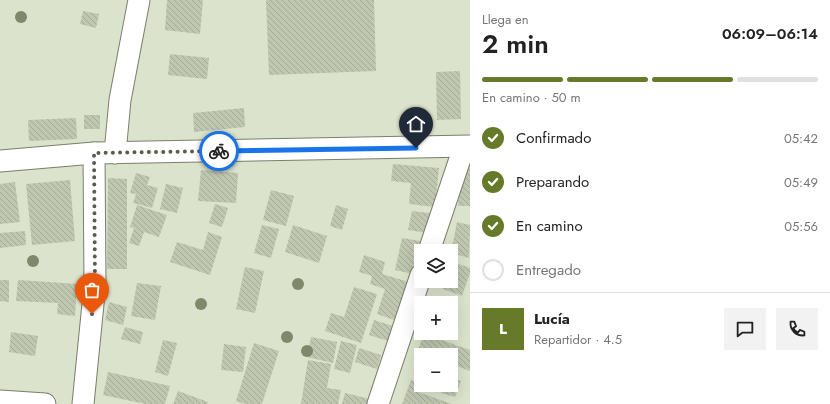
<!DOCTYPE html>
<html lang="es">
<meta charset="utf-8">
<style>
:root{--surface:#fff;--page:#f2f2f2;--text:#222;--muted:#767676;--line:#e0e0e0;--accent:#667a2a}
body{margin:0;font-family:Jost,sans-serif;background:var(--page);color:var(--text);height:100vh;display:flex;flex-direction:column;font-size:15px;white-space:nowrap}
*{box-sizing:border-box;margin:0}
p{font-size:13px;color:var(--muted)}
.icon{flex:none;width:22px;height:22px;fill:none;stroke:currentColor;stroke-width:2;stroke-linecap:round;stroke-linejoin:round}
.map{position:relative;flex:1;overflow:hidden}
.details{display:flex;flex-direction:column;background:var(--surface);width:360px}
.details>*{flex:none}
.fabs{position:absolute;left:414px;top:244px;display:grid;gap:8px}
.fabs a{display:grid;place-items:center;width:44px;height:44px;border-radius:0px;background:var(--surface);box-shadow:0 4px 16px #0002;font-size:20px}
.pin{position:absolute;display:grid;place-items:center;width:34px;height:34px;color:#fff;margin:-41px -17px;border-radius:50% 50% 50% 0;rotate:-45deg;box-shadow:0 0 4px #0007}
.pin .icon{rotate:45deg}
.courier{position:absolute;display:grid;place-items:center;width:40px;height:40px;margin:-20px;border:3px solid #1a73e8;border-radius:50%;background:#fff;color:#222;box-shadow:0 1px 5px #0007}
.head em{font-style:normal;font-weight:600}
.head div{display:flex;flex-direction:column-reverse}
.head{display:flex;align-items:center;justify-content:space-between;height:68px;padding:0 12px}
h1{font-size:26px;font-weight:600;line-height:30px}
.bar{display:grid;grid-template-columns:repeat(4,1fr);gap:6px 4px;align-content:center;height:48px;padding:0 12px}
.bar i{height:5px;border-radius:3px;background:var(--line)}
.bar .selected{background:var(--accent)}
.bar p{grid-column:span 4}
.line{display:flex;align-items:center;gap:10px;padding:0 12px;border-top:1px solid var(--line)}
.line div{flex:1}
.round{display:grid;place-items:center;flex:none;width:42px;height:42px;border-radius:0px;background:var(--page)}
ol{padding:0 12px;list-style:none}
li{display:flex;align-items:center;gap:12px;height:44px}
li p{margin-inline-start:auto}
li .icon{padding:4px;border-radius:50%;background:var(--accent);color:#fff;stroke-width:4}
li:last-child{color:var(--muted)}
li i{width:22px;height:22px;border:2px solid var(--line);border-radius:50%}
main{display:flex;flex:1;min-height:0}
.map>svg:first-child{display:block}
.building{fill:url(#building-back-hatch)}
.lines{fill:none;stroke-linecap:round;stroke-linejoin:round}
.minor-casing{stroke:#797f6b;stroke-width:23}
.minor{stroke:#fff;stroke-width:21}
.tree{fill:#7f886a}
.done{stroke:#585c4f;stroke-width:4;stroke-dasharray:0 7.2}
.route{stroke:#1a73e8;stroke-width:5}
</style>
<main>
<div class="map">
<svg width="470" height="404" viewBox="0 0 470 404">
<defs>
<pattern id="building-back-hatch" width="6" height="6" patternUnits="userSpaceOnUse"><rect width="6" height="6" fill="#c0c7b1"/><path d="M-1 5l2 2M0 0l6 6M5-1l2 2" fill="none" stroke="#a4aa97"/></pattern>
</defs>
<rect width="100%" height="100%" fill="#dbe3cc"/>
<g class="building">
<polygon points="167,0 203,0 200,34 165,30"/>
<polygon points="266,0 374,0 376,71 269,75"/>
<polygon points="83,11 99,14 96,28 80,24"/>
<polygon points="170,54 209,58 207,79 168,75"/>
<polygon points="460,71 461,119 437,120 436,72"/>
<polygon points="244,108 245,127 194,132 193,113"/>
<rect x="84" y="115" width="16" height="14"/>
<polygon points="76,118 77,139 29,141 28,120"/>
<polygon points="461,160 470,160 470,206 458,206"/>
<polygon points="393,164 439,168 435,207 409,204 411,183 391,181"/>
<polygon points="201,170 238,173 236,203 198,201"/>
<polygon points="136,173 150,177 147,185 158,188 152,208 133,203 136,194 130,193"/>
<polygon points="108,178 127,179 127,269 107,269"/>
<polygon points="70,180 75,241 32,245 26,184"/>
<polygon points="15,182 20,222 0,224 0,184"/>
<polygon points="166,184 183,188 177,213 160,209"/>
<polygon points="271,190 294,196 286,226 263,220"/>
<polygon points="215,204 228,208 222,227 209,223"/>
<polygon points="137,205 167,215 159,237 144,232 139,246 129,243 134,228 130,227"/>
<polygon points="336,205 348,209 342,230 330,226"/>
<polygon points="412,211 430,213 427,233 408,230"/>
<polygon points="457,222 470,225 469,258 451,253"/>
<polygon points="262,225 279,229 271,258 254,253"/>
<polygon points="293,225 327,236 319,263 285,252"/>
<polygon points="25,231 26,245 0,248 0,233"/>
<polygon points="208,232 222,237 210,275 170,262 177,242 203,250"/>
<polygon points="402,238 420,241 413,274 395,270"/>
<polygon points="364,255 385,262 382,274 409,282 397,321 377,314 385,289 370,284 372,276 359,272"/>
<polygon points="453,262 470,268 470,273 462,296 443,289 446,281 451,281 451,268"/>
<polygon points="245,267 264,271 255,313 236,309"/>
<polygon points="0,280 9,280 9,302 0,301"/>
<polygon points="18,280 77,284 75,316 57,314 58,303 16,301"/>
<polygon points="137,283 161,286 155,320 131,316"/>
<polygon points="354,287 377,294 361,343 325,331 331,313 344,317"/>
<polygon points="109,302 127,307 123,325 105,320"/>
<polygon points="374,320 396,327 391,342 369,335"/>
<polygon points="125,327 143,332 140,344 121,339"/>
<polygon points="11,332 38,336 35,356 9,352"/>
<polygon points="424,334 470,350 470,371 451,364 451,355 425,355 417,352"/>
<polygon points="311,337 337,342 333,363 307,357"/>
<polygon points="163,340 177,343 168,376 155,372"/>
<polygon points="341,341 357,345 350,373 334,369"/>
<polygon points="254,343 279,351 262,404 245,404 236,401"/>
<polygon points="224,344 246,347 243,372 221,370"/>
<polygon points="359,348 381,355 377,369 355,362"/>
<polygon points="308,360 331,364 327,388 341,390 338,404 301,404"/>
<polygon points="108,372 170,386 165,404 145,404 103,395"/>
<polygon points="451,377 461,381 455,397 441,393 444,385 451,385"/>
<polygon points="411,380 421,383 418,392 452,404 402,404"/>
<polygon points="178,391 208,402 207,404 173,404"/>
<polygon points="345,393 370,399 369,404 342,404"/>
</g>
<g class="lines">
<defs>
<g id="minor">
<polyline points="115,153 120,100 139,0"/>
<polyline points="0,161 94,153 470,146"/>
<polyline points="429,251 464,147"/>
<polyline points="0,401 45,404"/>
<polyline points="83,404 95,284 94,153"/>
<polyline points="378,404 421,275"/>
</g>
</defs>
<use href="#minor" class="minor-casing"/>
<use href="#minor" class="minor"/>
</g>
<g class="tree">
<circle cx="21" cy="17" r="6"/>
<circle cx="33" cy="261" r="6"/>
<circle cx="298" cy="284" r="6"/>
<circle cx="201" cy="304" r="6"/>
<circle cx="287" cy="337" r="6"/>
<circle cx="307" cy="351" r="6"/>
</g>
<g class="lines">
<polyline class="done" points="92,314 95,284 94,153 219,151"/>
<polyline class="route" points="219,151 416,148"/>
</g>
</svg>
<div class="fabs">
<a><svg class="icon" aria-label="layers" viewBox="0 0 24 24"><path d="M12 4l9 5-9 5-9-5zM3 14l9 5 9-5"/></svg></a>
<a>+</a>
<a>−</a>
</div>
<div class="pin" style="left:92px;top:314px;background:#ea580c"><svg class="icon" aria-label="bag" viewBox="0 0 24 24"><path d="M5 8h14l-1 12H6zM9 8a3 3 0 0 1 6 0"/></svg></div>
<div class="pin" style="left:416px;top:148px;background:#1f2937"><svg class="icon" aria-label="home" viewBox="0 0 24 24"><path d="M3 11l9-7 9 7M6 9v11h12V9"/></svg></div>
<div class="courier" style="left:219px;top:151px"><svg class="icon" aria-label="bike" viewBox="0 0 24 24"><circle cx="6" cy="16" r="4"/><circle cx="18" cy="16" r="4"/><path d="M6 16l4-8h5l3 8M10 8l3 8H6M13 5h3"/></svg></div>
</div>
<section class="details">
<div class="head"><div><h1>2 min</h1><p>Llega en</p></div><em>06:09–06:14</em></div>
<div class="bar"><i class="selected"></i><i class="selected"></i><i class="selected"></i><i></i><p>En camino · 50 m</p></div>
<ol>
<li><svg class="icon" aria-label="check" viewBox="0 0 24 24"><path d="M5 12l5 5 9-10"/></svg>Confirmado<p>05:42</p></li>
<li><svg class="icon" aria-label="check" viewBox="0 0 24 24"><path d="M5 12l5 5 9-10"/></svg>Preparando<p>05:49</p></li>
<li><svg class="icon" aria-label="check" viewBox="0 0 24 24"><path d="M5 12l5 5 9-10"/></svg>En camino<p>05:56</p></li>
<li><i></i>Entregado</li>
</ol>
<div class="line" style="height:72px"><b class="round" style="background:var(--accent);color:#fff">L</b><div><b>Lucía</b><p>Repartidor · 4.5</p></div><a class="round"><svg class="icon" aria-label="chat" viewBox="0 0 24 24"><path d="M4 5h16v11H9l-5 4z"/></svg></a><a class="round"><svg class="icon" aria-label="phone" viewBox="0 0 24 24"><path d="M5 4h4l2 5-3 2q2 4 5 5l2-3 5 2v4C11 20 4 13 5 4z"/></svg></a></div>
</section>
</main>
